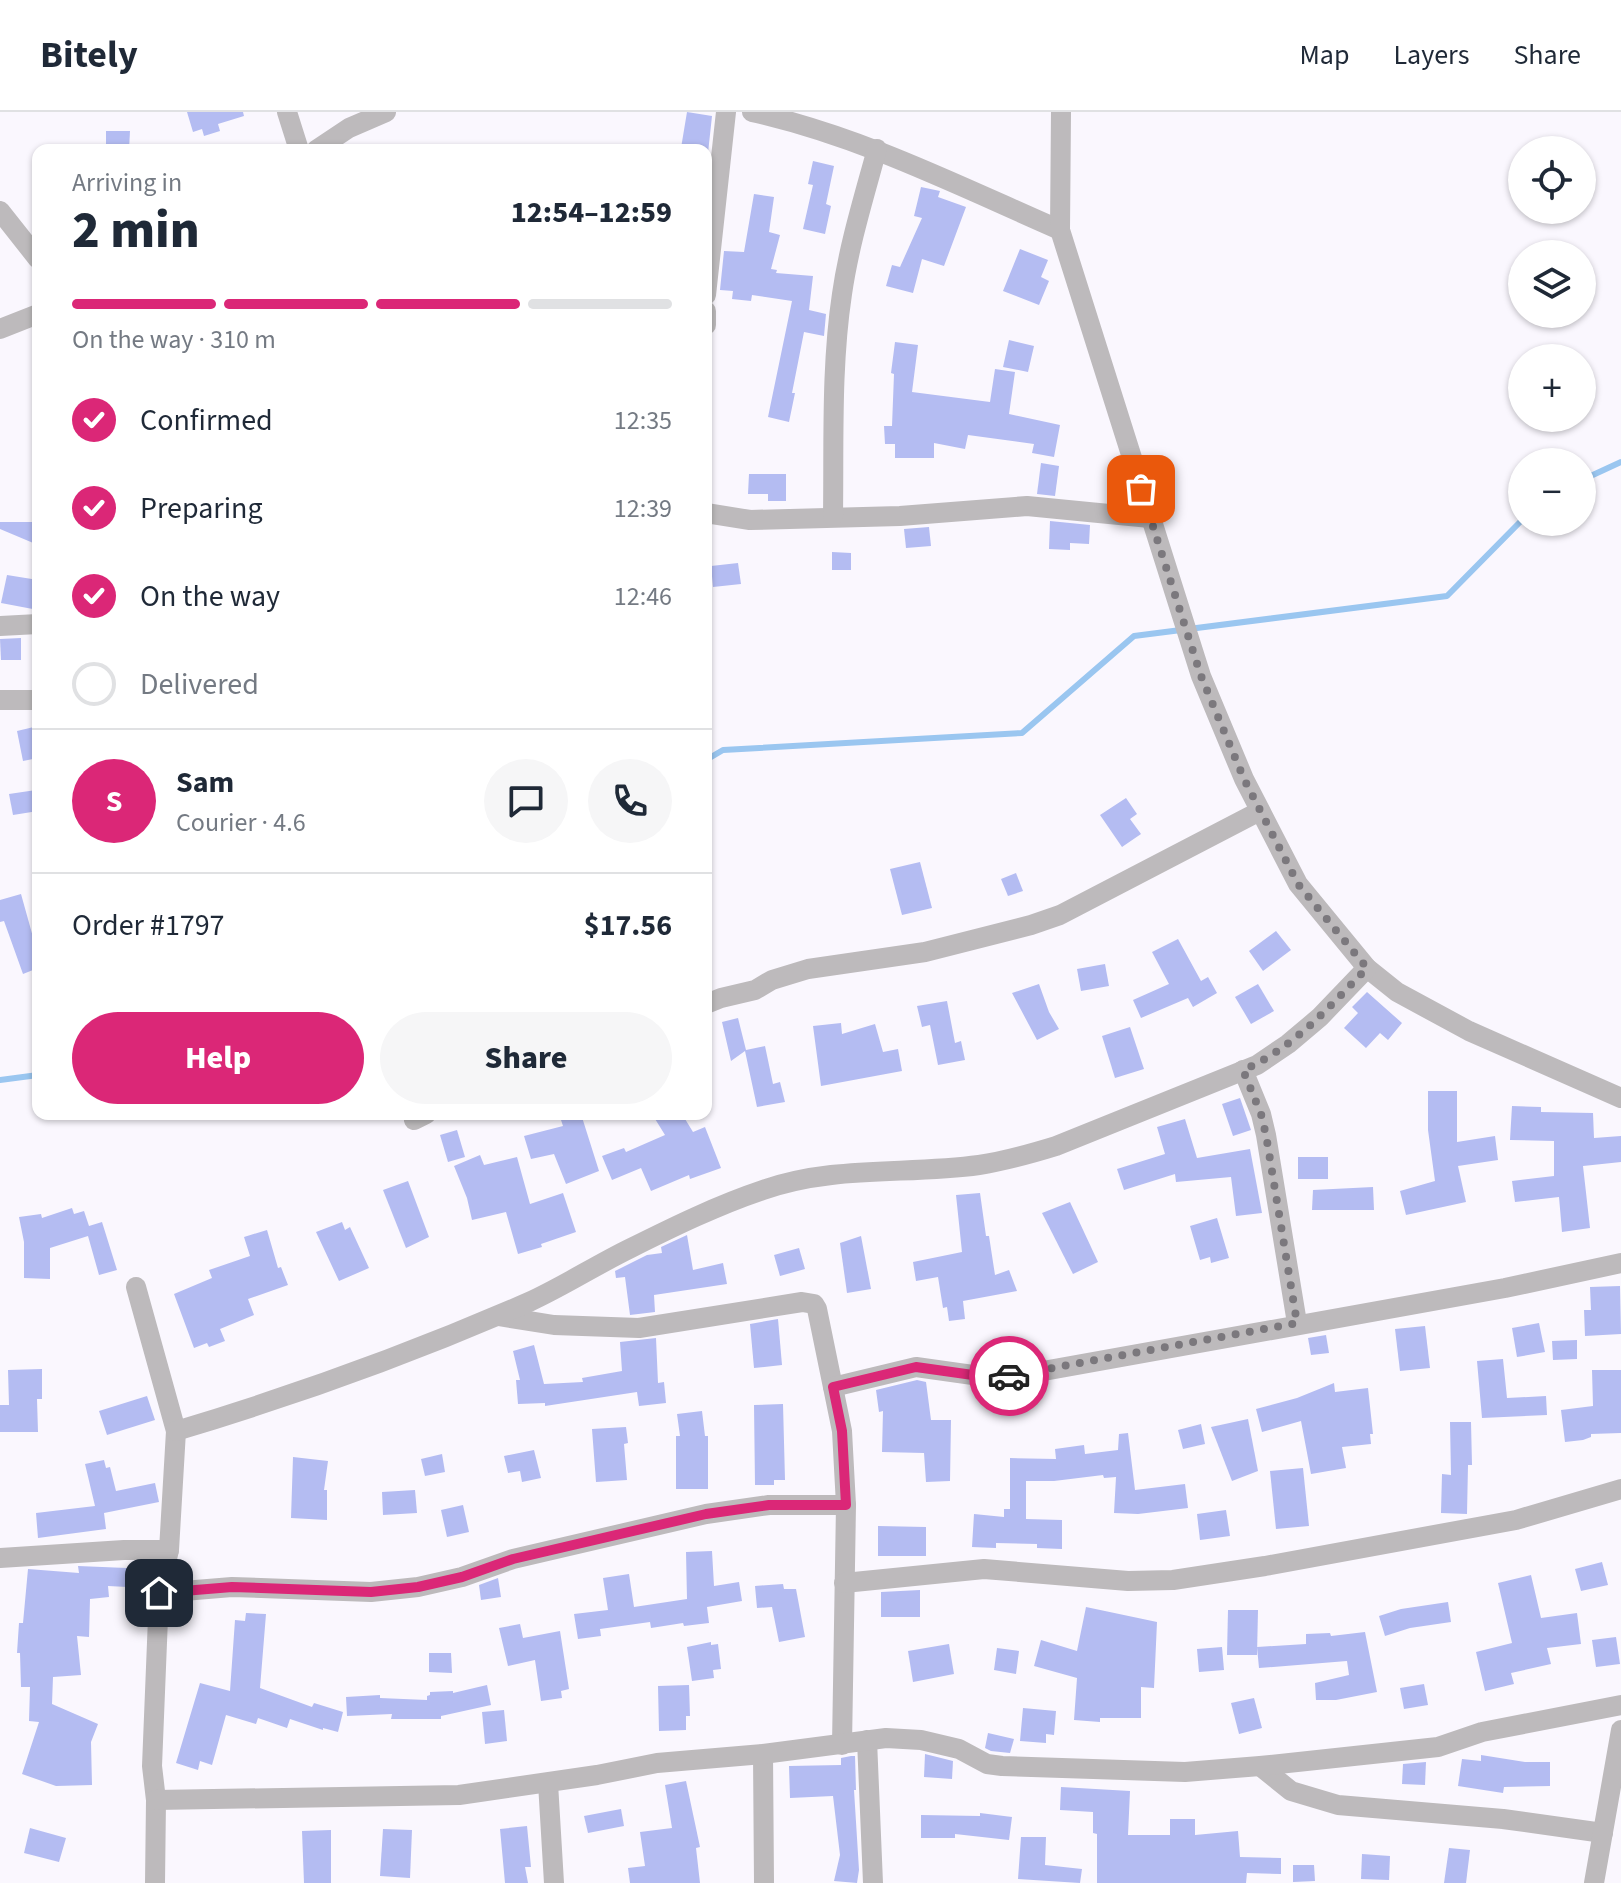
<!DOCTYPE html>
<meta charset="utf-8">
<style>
:root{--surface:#fff;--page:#f6f6f7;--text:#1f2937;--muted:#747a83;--line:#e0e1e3;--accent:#db2777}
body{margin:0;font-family:"Source Sans 3",sans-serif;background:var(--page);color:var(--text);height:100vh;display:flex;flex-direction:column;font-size:30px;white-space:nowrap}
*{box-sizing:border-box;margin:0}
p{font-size:26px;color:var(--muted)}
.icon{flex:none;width:44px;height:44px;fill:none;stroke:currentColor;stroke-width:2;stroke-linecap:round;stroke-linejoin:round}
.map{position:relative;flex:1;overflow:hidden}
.details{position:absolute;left:32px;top:32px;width:680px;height:976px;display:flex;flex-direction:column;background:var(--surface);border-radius:16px;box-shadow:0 2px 6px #0004}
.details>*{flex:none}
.fabs{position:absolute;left:1508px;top:24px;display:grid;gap:16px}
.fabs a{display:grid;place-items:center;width:88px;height:88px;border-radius:50%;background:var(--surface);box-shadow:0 2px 6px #0004;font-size:40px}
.pin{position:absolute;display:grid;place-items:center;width:68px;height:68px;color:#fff;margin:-34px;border-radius:16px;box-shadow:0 4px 12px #0006}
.courier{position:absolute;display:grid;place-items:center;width:80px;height:80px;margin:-40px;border:6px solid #db2777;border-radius:50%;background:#fff;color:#222;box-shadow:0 2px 10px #0007}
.overview em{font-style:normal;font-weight:800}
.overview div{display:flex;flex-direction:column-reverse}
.overview{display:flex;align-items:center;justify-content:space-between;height:136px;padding:0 40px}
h1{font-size:52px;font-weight:800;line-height:60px}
.bar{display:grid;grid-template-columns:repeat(4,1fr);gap:12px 8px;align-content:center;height:96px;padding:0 40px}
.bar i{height:10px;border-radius:6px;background:var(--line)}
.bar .on{background:var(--accent)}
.bar p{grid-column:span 4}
.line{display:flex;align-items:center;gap:20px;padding:0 40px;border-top:2px solid var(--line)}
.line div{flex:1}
.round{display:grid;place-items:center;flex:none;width:84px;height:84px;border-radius:42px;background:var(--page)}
ol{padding:0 40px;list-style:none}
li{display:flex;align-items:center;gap:24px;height:88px}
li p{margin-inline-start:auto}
li .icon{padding:8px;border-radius:50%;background:var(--accent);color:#fff;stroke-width:4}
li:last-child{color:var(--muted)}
li i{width:44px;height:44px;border:4px solid var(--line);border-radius:50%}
.cta{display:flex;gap:16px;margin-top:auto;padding:16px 40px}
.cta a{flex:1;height:92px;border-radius:48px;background:var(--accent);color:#fff;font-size:32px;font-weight:800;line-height:92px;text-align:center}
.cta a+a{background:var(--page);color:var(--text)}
header{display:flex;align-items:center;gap:48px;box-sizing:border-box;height:112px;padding:0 40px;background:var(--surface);border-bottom:2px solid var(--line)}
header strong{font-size:38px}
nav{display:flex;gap:44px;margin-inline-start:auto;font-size:28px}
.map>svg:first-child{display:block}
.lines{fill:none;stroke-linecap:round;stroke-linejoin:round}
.stream{stroke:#9ac6f0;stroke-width:6}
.building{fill:#b4bcf2}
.minor{stroke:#bdbabc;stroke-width:20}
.done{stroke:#7b787d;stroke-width:8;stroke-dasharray:0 14.4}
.route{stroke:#db2777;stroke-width:10}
</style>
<header>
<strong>Bitely</strong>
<nav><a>Map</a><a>Layers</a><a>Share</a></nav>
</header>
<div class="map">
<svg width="1621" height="1771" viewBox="0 0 1621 1771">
<rect width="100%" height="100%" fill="#faf7fe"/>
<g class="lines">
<g class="stream">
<polyline points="1582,368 1621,350"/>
<polyline points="706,648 723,638 1022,621 1134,524 1447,484 1522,408"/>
<polyline points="0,968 38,963"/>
</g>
</g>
<g class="building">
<polygon points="187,0 243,0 244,4 218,12 220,19 204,24 202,17 193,20"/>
<polygon points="687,0 712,4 708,41 706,38 681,36"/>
<polygon points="106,19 130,19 129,38 106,38"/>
<polygon points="813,49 834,54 826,92 831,94 825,122 803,117 813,73 808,72"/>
<polygon points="921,75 940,79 938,85 966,95 944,154 922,147 913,181 886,174 892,153 900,155 922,106 914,104"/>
<polygon points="754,82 774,85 769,120 780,123 771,157 777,158 776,161 813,164 809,198 826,202 824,224 804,220 792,281 795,281 789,310 768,305 792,189 752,183 751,189 732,187 733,179 720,178 724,139 744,140"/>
<polygon points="1020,137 1048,148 1041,165 1049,169 1039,193 1003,179"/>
<polygon points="1009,228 1034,234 1028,260 1003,255"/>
<polygon points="895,230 918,233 912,280 990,290 995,257 1015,260 1009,302 1060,313 1054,345 1032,341 1034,332 968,323 965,337 934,331 934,346 895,346 895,332 885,332 884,314 892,314 894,262 891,261"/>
<polygon points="1041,351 1059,354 1055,384 1037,382"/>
<polygon points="749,362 786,362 786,389 768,389 768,382 748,382"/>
<polygon points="1050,409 1090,413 1089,432 1070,431 1070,438 1049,437"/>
<polygon points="0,410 38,410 38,433 0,417"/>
<polygon points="929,415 931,434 906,436 904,417"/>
<polygon points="832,440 851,441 851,458 832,458"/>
<polygon points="738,451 741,472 713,475 711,454"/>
<polygon points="7,463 38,468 38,498 1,491"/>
<polygon points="21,526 21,548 1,548 0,527"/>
<polygon points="38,614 38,646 23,649 17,619"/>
<polygon points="36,678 38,699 13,703 9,682"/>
<polygon points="1126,686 1137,702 1130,707 1141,722 1122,735 1100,703"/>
<polygon points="920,750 932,796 902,803 890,757"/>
<polygon points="1016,761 1023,779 1008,784 1001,767"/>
<polygon points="21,782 38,843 38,856 23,862 4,809 0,810 0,788"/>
<polygon points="1276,819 1291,838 1263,859 1249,839"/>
<polygon points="1178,827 1201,869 1208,865 1217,881 1193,895 1188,886 1141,906 1133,888 1169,872 1152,840"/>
<polygon points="1105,852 1109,874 1081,879 1077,857"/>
<polygon points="1039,872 1049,900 1059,917 1037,928 1012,881"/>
<polygon points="1258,872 1274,899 1251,912 1235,885"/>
<polygon points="1367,880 1402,911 1388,928 1380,921 1366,936 1344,916 1358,901 1352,895"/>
<polygon points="947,889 955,931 961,929 965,948 938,953 930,913 922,915 917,894"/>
<polygon points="738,906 746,938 765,934 773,972 780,970 785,990 757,995 745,939 731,949 722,910"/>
<polygon points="841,911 842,922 875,912 883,940 898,937 902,959 821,974 813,914"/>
<polygon points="1130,915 1144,957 1115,966 1102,924"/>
<polygon points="1428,979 1457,979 1457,1030 1495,1024 1498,1048 1458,1054 1466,1090 1406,1103 1400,1079 1435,1069 1428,1018"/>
<polygon points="1240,986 1251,1018 1233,1024 1222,992"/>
<polygon points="1512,994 1541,995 1541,1000 1593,1001 1594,1026 1621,1024 1621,1050 1583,1054 1590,1116 1562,1120 1559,1085 1515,1090 1512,1069 1554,1064 1554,1029 1510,1028"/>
<polygon points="581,1002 599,1059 566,1072 554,1042 531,1047 524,1024 563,1014 561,1008"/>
<polygon points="652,1002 682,1002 693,1020 705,1015 721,1056 690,1067 689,1063 651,1079 641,1056 612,1068 602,1044 624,1036 626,1040 665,1023"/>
<polygon points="1185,1007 1197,1046 1250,1037 1262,1101 1236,1104 1231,1065 1176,1070 1175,1062 1124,1078 1117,1057 1165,1042 1157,1015"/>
<polygon points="457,1018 465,1045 448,1050 440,1023"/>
<polygon points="480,1043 484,1053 517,1045 530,1092 563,1081 576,1120 541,1132 542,1135 518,1142 506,1100 472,1108 467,1086 454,1054"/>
<rect x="1298" y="1045" width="30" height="22"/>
<polygon points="408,1069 429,1125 406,1136 383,1078"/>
<polygon points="1373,1075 1374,1098 1312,1098 1313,1078"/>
<polygon points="980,1081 986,1124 989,1124 995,1163 1009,1158 1017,1179 963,1189 965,1207 949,1209 947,1195 943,1196 938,1165 916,1169 913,1150 962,1140 956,1083"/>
<polygon points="1070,1090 1098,1150 1073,1162 1042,1101"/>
<polygon points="72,1096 74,1102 84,1099 89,1114 102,1110 117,1158 99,1163 88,1124 50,1136 50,1167 24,1166 24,1130 19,1105 41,1102 42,1106"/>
<polygon points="1217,1106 1229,1146 1211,1151 1210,1145 1200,1148 1190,1114"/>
<polygon points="342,1110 345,1118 350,1115 369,1156 339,1169 316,1120"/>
<polygon points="267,1118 278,1156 281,1155 288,1173 248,1187 254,1203 220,1217 225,1229 209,1235 207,1231 194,1236 174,1182 212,1166 209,1158 250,1144 244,1125"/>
<polygon points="687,1123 693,1158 723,1151 727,1172 654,1183 655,1200 630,1203 625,1165 616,1166 615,1159 647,1143 662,1141 661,1135"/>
<polygon points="861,1124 871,1177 847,1181 840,1131"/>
<polygon points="799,1136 805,1157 780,1164 774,1143"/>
<polygon points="1620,1174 1621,1222 1585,1224 1584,1198 1591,1198 1590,1175"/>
<polygon points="778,1207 782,1253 754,1256 750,1212"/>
<polygon points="1539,1211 1545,1240 1517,1245 1512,1216"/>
<polygon points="1425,1214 1430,1256 1400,1259 1395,1217"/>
<polygon points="1326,1223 1329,1241 1311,1243 1308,1226"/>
<polygon points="656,1226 658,1271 664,1270 666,1291 639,1294 637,1280 545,1294 545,1291 518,1292 516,1268 520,1268 513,1239 534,1233 544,1272 583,1270 582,1266 622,1259 620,1230"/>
<polygon points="1577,1228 1577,1247 1553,1248 1552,1229"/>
<polygon points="1503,1247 1507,1286 1546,1284 1547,1303 1482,1306 1477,1249"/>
<polygon points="42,1257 42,1287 37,1287 38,1320 0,1320 0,1293 9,1293 8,1258"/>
<polygon points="1592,1258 1621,1258 1621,1321 1591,1322 1591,1325 1583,1328 1565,1330 1561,1298 1593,1294"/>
<polygon points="917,1268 926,1270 931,1308 951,1308 950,1369 926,1370 924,1341 882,1340 883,1299 879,1300 876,1278"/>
<polygon points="1334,1271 1335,1280 1368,1276 1373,1322 1370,1322 1371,1332 1342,1335 1346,1356 1311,1362 1301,1309 1262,1320 1256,1297 1297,1286"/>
<polygon points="147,1284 155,1308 107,1323 99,1299"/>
<polygon points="783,1292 785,1368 774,1368 774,1373 755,1373 754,1293"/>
<polygon points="702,1299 705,1324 708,1324 708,1377 676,1377 676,1324 680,1324 677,1302"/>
<polygon points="1248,1307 1258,1359 1232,1369 1211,1315"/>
<polygon points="1450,1310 1471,1310 1472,1353 1468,1353 1467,1402 1441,1401 1442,1362 1451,1363"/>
<polygon points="1201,1312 1205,1332 1183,1337 1178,1318"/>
<polygon points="626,1315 628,1331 624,1332 627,1368 596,1370 592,1317"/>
<polygon points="1128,1321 1135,1378 1185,1372 1188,1396 1138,1402 1114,1401 1116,1365 1104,1366 1103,1363 1054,1369 1026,1369 1026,1407 1062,1408 1062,1437 1037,1436 1037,1432 996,1431 996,1436 972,1435 974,1402 1004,1405 1004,1397 1010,1397 1010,1346 1056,1347 1055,1337 1084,1333 1085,1342 1118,1338 1119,1322"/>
<polygon points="534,1338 541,1366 522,1370 520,1359 508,1361 504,1344"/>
<polygon points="442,1342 445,1360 425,1364 421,1347"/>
<polygon points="293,1345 328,1349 324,1378 327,1378 327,1408 291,1406"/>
<polygon points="104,1348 106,1356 110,1355 116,1379 155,1371 159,1390 104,1401 106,1417 38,1426 36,1401 95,1394 85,1352"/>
<polygon points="1303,1356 1309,1414 1276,1417 1270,1359"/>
<polygon points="415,1378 417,1401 383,1403 382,1380"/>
<polygon points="463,1393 469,1420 447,1425 441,1398"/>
<polygon points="1226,1398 1230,1424 1200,1428 1197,1402"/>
<polygon points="878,1414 926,1415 926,1444 878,1444"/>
<polygon points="712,1439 714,1474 739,1470 742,1489 707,1495 709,1511 684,1514 683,1511 651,1516 650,1510 600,1517 601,1524 578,1527 574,1502 608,1498 603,1466 629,1462 634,1495 687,1487 686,1440"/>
<polygon points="1602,1450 1608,1473 1581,1479 1575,1457"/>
<polygon points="78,1454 151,1457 147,1476 108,1474 109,1485 90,1487 89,1525 77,1524 81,1563 53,1565 52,1592 98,1612 91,1630 92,1673 56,1674 22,1662 39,1610 29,1609 30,1575 21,1575 20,1541 17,1541 19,1511 23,1511 28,1457 79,1461"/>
<polygon points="1531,1463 1541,1506 1577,1501 1581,1532 1547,1536 1551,1552 1511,1561 1514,1572 1485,1579 1476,1540 1512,1531 1498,1471"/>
<polygon points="498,1466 501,1485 481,1488 479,1473"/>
<polygon points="783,1472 784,1477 796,1477 805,1525 779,1530 772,1495 757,1496 755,1474"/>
<polygon points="920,1478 920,1505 881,1505 881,1480"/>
<polygon points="1448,1490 1451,1510 1410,1516 1385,1524 1379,1504 1401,1497"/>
<polygon points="1086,1495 1157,1510 1154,1576 1141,1575 1141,1606 1100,1606 1100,1610 1074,1608 1077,1566 1034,1554 1041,1528 1077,1539"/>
<polygon points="1228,1498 1258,1498 1257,1543 1227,1543"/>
<polygon points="246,1501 266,1502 260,1576 312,1595 314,1591 343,1600 338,1620 323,1616 323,1618 290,1607 287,1616 258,1606 256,1612 226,1603 212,1653 200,1649 198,1658 176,1651 200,1571 230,1579 235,1508 245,1509"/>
<polygon points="520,1512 523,1526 560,1519 569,1577 561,1579 562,1586 541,1589 535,1548 508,1554 499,1516"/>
<polygon points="1365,1520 1377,1580 1336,1588 1316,1588 1315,1571 1349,1563 1347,1549 1259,1556 1257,1535 1306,1532 1306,1522 1330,1521 1331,1524"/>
<polygon points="1616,1525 1620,1552 1596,1555 1592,1528"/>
<polygon points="711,1530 711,1533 718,1532 721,1557 713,1558 714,1566 692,1569 687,1535"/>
<polygon points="949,1532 954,1562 913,1570 908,1539"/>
<polygon points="1222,1535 1224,1558 1199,1560 1197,1537"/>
<polygon points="997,1536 1019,1539 1016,1562 994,1558"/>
<polygon points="429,1541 451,1541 452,1561 429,1560"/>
<polygon points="1424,1572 1428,1593 1404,1597 1400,1576"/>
<polygon points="487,1573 491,1593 441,1604 441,1607 391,1607 392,1602 347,1604 346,1585 380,1583 380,1586 427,1588 427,1584 430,1583 430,1580 453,1579 453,1581"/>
<polygon points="689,1573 690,1604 686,1604 686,1618 659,1619 658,1574"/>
<polygon points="1254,1586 1262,1616 1239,1622 1231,1591"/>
<polygon points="1023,1596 1056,1599 1054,1623 1046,1622 1046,1631 1020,1629"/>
<polygon points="504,1598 507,1629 485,1632 482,1600"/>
<polygon points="988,1621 1014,1627 1010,1641 991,1639 985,1636"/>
<polygon points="925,1642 953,1649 952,1667 924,1665"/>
<polygon points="1481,1643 1525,1650 1550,1650 1550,1674 1504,1675 1503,1681 1458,1674 1462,1647 1481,1649"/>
<polygon points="851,1644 855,1644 856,1678 854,1678 859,1758 857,1771 834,1769 840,1743 833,1684 790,1686 789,1654 841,1653 841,1646"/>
<polygon points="1426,1650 1425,1673 1402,1672 1403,1652"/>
<polygon points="686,1669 700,1735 696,1736 700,1771 630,1771 628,1756 645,1754 640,1720 672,1716 665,1673"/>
<polygon points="1061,1675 1130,1679 1128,1723 1170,1723 1170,1707 1195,1707 1195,1723 1238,1719 1240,1745 1281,1746 1281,1762 1247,1761 1246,1771 1097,1771 1097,1722 1093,1721 1093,1700 1060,1698"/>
<polygon points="621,1697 624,1714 588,1721 584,1704"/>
<polygon points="980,1701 1012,1705 1009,1728 955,1722 955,1726 921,1726 921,1703 980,1704"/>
<polygon points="527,1714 531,1755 525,1755 528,1771 505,1771 500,1717"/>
<polygon points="30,1716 66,1726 59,1750 24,1741"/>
<polygon points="383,1717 412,1718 410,1766 380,1764"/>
<polygon points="331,1718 331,1771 304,1771 302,1719"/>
<polygon points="1021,1725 1046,1725 1045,1753 1082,1757 1080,1771 1018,1767"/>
<polygon points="1449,1736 1470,1738 1466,1771 1444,1771"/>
<polygon points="1362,1742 1390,1744 1389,1768 1361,1767"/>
<polygon points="1293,1753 1314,1753 1315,1769 1293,1770"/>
</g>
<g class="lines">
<g class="minor">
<polyline points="287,0 299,38"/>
<path d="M752,0C860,24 959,74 1060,118"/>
<polyline points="1061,0 1060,118 1201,564 1244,667 1298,772 1367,856 1397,880 1469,919 1621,986"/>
<polyline points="316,38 349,16 386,0"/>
<polyline points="0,99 38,147"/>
<polyline points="706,183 726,0"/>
<polyline points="706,199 706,213"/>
<polyline points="0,217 38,202"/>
<polyline points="706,401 750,408 900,404 1027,394 1150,406"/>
<path d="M833,404C834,330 831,255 842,182C849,133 864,85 877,37"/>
<polyline points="0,514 38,512"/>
<polyline points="0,588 38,588"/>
<polyline points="706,892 721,886 755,878 772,868 808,857 925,840 1031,813 1060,803 1260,699"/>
<polyline points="1243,958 1261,1002 1266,1023 1297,1211"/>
<polyline points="414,1008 426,1002"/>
<polyline points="136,1175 176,1319 169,1438 159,1481 152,1654 156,1688 155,1771"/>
<polyline points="498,1204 554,1213 639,1216 802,1190 814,1192 817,1197 842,1319 846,1393 842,1633"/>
<polyline points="833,1275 916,1255 987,1265 1016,1264 1505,1176 1621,1151"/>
<path d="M176,1319C296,1283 415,1240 529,1190C564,1174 596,1153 631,1136C673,1115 718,1093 763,1078C834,1053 907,1063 979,1053C1005,1049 1030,1042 1056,1034L1257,953L1288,932L1320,905L1367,856"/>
<polyline points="0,1446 124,1438 169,1438"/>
<polyline points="844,1471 984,1457 1128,1469 1173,1468 1265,1454 1516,1408 1621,1377"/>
<polyline points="159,1481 232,1475 371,1480 418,1475 462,1465 513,1447 706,1402 769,1393 846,1393"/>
<polyline points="867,1628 873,1771"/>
<polyline points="763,1642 764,1771"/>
<polyline points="1260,1654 1291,1679 1338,1693 1503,1707 1603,1721"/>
<polyline points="548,1671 554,1771"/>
<polyline points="156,1688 459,1683 597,1663 657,1651 763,1642 886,1626 921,1628 959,1637 987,1652 1002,1654 1185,1660 1260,1654 1438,1635 1482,1620 1621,1593"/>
<polyline points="1594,1771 1621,1618"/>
</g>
</g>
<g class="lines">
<path class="done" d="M1009,1264L1297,1211L1266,1023L1261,1002L1243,958C1294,936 1329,895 1367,856L1298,772L1244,667L1201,564L1141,377"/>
<polyline class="route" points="159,1481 232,1475 371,1480 418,1475 462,1465 513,1447 706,1402 769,1393 846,1393 842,1319 833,1275 916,1255 987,1265 1009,1264"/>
</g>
</svg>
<div class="fabs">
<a><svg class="icon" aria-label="locate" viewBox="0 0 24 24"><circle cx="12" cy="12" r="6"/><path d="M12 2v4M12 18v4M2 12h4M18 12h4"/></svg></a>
<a><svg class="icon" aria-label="layers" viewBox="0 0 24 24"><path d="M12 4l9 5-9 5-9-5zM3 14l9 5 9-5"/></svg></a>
<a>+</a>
<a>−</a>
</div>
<div class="pin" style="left:1141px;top:377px;background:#ea580c"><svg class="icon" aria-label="bag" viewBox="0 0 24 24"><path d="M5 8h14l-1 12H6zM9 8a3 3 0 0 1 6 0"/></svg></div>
<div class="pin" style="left:159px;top:1481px;background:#1f2937"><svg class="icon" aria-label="home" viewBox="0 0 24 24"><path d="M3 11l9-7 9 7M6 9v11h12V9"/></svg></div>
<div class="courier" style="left:1009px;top:1264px"><svg class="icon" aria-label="car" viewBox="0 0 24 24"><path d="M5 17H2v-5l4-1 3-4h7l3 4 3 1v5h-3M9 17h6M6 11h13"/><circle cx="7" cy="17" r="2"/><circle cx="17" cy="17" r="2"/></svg></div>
<section class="details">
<div class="overview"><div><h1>2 min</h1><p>Arriving in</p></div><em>12:54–12:59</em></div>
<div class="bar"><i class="on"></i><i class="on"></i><i class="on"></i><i></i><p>On the way · 310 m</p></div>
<ol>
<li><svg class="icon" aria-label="check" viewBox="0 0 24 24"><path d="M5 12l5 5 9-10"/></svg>Confirmed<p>12:35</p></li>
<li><svg class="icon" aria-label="check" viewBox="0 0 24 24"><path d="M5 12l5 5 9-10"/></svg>Preparing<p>12:39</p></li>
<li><svg class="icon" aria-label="check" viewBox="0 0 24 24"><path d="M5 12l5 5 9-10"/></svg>On the way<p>12:46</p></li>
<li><i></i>Delivered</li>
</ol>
<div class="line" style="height:144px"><b class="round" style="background:var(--accent);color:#fff">S</b><div><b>Sam</b><p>Courier · 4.6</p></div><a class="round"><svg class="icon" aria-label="chat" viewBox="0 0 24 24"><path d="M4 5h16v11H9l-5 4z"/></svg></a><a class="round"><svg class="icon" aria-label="phone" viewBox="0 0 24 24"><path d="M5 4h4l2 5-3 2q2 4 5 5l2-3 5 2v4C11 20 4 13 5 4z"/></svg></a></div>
<div class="line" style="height:104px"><div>Order #1797</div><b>$17.56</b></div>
<div class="cta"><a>Help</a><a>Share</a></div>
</section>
</div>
